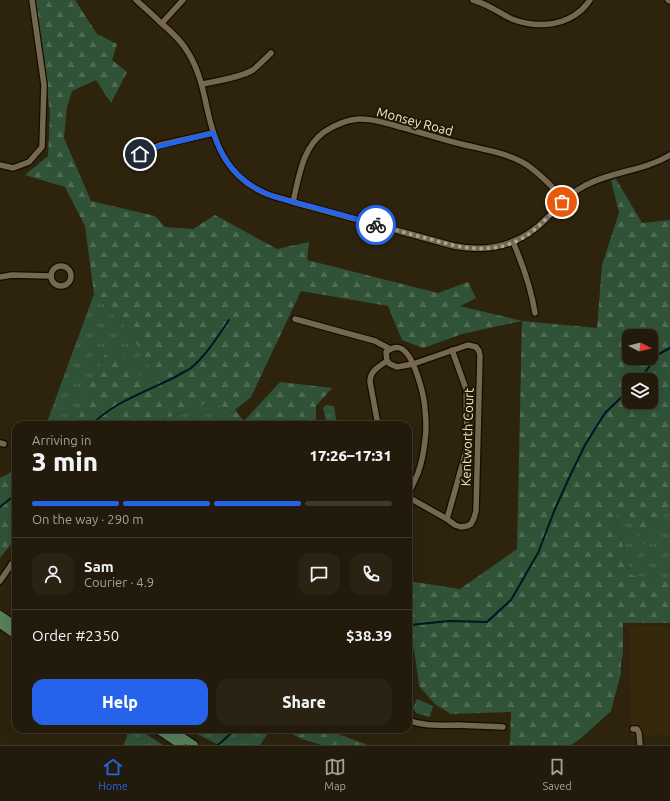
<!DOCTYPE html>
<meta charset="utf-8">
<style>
:root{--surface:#221a0a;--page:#2a2313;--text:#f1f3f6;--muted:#a2a19c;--line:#3f382b;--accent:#2563eb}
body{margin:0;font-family:Ubuntu,sans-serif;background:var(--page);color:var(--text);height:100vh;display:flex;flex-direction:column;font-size:15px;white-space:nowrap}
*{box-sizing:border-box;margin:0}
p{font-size:13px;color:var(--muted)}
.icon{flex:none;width:22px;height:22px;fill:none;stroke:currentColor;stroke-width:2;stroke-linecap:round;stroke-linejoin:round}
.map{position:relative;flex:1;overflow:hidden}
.drawer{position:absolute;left:12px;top:421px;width:400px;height:312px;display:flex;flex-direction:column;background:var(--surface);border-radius:12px;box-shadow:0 4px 16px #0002,0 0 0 1px var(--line)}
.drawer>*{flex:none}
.needle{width:26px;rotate:96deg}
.fabs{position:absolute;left:622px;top:329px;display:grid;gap:8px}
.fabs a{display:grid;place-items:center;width:36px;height:36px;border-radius:8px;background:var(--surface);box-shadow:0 4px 16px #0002,0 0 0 1px var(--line);font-size:20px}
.pin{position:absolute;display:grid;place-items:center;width:34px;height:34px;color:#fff;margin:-17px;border:2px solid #fff;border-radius:50%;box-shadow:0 1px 4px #0007}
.courier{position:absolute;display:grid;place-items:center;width:40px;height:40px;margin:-20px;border:3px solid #2563eb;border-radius:50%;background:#fff;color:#222;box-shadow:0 1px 5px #0007}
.summary em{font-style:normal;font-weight:800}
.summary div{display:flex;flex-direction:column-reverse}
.summary{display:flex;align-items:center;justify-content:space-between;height:68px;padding:0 20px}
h1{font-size:26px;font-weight:800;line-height:30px}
.bar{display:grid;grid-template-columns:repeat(4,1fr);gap:6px 4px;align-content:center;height:48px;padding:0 20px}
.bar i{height:5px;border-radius:3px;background:var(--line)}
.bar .current{background:var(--accent)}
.bar p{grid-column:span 4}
.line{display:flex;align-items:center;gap:10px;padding:0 20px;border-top:1px solid var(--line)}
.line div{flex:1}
.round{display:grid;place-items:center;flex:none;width:42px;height:42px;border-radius:12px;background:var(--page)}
.primary-button{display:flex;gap:8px;margin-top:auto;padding:8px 20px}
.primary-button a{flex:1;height:46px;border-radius:12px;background:var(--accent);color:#fff;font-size:16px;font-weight:800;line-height:46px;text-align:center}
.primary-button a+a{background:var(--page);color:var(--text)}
.tab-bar{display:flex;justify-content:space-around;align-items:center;height:56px;border-top:1px solid var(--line);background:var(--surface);font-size:11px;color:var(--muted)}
.tab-bar a{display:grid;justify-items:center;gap:2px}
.tab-bar .current{color:var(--accent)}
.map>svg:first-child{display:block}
.built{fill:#36280a}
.grass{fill:url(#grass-tufts)}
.forest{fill:url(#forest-firs);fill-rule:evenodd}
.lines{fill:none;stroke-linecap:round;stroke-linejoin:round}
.stream{stroke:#011522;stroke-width:2}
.street-casing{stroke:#160b00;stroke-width:8}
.secondary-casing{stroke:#160b00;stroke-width:10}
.street{stroke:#756851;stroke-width:5.5}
.secondary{stroke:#58805b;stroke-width:8}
.done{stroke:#aca393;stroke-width:4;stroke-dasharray:0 7.2}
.route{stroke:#2563eb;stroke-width:5}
.labels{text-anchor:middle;stroke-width:4;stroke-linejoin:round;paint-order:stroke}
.street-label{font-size:13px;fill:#f0e8db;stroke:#241904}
</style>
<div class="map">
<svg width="670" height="745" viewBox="0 0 670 745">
<defs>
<pattern id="grass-tufts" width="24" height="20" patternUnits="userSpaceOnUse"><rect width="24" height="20" fill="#305338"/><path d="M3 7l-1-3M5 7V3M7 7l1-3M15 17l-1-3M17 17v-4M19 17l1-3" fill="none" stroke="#4e6c54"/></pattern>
<pattern id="forest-firs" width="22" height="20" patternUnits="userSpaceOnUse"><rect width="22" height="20" fill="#305338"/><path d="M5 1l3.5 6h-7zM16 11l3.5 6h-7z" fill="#4e6c54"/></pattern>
</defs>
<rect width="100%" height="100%" fill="#2e230d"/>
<polygon class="built" points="670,626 670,735 631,736 629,627"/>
<g class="grass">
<polygon points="94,294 128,329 159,381 113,425 46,425"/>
<polygon points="210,402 227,408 237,425 148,425"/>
<polygon points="326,405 334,406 337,424 327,425 323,408"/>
<polygon points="670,504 670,588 631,575 615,516"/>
<polygon points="417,699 433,706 430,717 416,713 413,708"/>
<polygon points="129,729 138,729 163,745 124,745"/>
<polygon points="187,729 271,729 260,745 219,745"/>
</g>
<g class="forest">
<path d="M35,0H75L97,34L117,44L112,60L127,72L111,103L96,80L72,91L67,107L64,138L91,201L155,216L165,227L193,229L215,215L277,249L309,242L307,260L438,293L468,282L476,298L460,306L522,321L597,328L602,265L619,213L611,180L616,179L642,223L670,220V507L644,545L629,515L615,516L631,575L661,578L670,582V623H623V653L621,663V673L611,711L580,739L571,745H510L511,712L451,714L435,704L419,686L414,649H408V581L460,589L517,549L522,321L462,334L423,348L402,340L388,306L301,291L251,397L235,410L244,421L280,382L332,388L316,406V425H237L227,408L210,402L148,425H87L86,423L71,424L106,353L117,348L144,381H158L128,329L94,294L85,226L65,187L25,175L48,156L50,113ZM629,336H651V358H629ZM629,380H651V402H629Z"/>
<polygon points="16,468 16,538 0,558 0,478 13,471"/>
<polygon points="282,729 324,729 368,745 322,745 302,739"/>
</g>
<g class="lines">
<g class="stream">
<polyline points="639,380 659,354 670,348"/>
<path d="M92,425C112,402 151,390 177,376C181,373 187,371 191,368C206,356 218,336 229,320"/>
<polyline points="0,507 16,494"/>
<polyline points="408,626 410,625 449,621 487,622 511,600 538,553 555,509 569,478 585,445 605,413 629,390"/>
<polyline points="218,745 236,729"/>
</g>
<defs>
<g id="street">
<path d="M136,0C145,8 153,15 161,23C172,32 182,41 189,54C199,71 203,89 207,108C215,146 228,178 267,194C275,197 284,199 293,202L454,246C490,253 521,245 547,218C559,206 570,193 586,185C613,171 644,171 670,155"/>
<path d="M473,0C488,4 499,13 512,19C532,27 557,27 575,15C581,11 586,6 590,0"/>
<polyline points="668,0 670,1"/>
<polyline points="162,23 183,0"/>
<path d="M202,84C217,81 239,78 253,70C259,65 265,59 271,53"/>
<polyline points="139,154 160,145 213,133"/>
<polyline points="0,165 13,168 29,162 42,147 44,85 32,0"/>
<path d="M293,202C299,177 302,148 324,132C334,125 349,119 361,119C374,119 387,123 400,127C420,132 440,139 461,144C481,149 503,152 522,162C532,167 554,187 560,197C560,197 561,202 562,202"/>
<path d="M513,242C523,265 531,288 535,313"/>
<circle cx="61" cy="276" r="10"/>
<polyline points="0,277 12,275 51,276"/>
<polyline points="295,319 375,341 390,349"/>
<path d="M378,425L370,382C370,371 378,367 387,361"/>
<polyline points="0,443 4,444"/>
<path d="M408,495C411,488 415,480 418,473C422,462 424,450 425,440C427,429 426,419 425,409C424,395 414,353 400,348C395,346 390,349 386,352L387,361L390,364L397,367L413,364L468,345L476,347L479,351L480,356L476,511L474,518L471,524L467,526L461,527L455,525L447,519L408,497"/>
<polyline points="447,519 466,451 467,442 466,389 452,350"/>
<polyline points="11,565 16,568"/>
<polyline points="0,581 16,558"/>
<path d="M408,720C425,727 441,725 458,725C473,726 488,726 503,727"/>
<polyline points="633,729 637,729 639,733 640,745"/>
</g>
<g id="secondary">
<polyline points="0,615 16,626"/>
<polyline points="0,624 16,635"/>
<polyline points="157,729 181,745"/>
<polyline points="170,729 194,745"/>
</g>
</defs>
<use href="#street" class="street-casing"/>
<use href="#secondary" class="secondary-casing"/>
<use href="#street" class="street"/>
<use href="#secondary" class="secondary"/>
</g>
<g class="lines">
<path class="done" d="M376,225C393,229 409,234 426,238C458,247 489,256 521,239C537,230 549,216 562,202"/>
<path class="route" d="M140,154L160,146L213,133C223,161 237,180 265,193C278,199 294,202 309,206C331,212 354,218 376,225"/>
</g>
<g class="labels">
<g class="street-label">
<text transform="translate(415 121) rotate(15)" y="5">Monsey Road</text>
<text transform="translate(467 437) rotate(-88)" y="5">Kentworth Court</text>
</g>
</g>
</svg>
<div class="fabs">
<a><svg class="needle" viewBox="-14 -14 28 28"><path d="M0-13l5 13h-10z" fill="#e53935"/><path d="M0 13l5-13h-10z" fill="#a2a19c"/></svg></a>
<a><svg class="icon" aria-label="layers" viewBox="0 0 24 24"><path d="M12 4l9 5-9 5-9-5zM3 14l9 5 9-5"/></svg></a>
</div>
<div class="pin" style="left:562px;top:202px;background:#ea580c"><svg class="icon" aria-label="bag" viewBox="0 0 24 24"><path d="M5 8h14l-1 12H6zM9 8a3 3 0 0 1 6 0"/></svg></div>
<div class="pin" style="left:140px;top:154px;background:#1f2937"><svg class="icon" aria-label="home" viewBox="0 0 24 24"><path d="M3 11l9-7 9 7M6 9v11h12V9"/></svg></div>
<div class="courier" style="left:376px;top:225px"><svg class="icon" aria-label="bike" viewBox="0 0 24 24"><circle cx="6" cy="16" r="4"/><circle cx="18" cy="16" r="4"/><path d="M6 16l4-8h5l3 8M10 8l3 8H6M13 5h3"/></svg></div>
<section class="drawer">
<div class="summary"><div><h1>3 min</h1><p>Arriving in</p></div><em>17:26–17:31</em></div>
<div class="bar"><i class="current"></i><i class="current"></i><i class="current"></i><i></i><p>On the way · 290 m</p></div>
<div class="line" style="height:72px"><a class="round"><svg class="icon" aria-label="person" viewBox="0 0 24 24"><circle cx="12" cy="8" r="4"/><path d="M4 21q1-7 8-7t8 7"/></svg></a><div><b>Sam</b><p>Courier · 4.9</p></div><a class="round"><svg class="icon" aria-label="chat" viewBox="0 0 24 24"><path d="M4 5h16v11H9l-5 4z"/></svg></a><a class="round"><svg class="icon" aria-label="phone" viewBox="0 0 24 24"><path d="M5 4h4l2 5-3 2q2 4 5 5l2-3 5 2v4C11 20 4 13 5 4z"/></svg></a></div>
<div class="line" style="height:52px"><div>Order #2350</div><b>$38.39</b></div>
<div class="primary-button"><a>Help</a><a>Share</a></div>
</section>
</div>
<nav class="tab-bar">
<a class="current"><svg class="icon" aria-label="home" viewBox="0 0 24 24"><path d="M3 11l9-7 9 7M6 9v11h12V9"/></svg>Home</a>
<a><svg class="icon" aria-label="map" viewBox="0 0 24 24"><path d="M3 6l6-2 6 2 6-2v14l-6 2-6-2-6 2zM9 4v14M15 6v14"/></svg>Map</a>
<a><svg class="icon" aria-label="saved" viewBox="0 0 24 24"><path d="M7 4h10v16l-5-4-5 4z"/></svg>Saved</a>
</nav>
